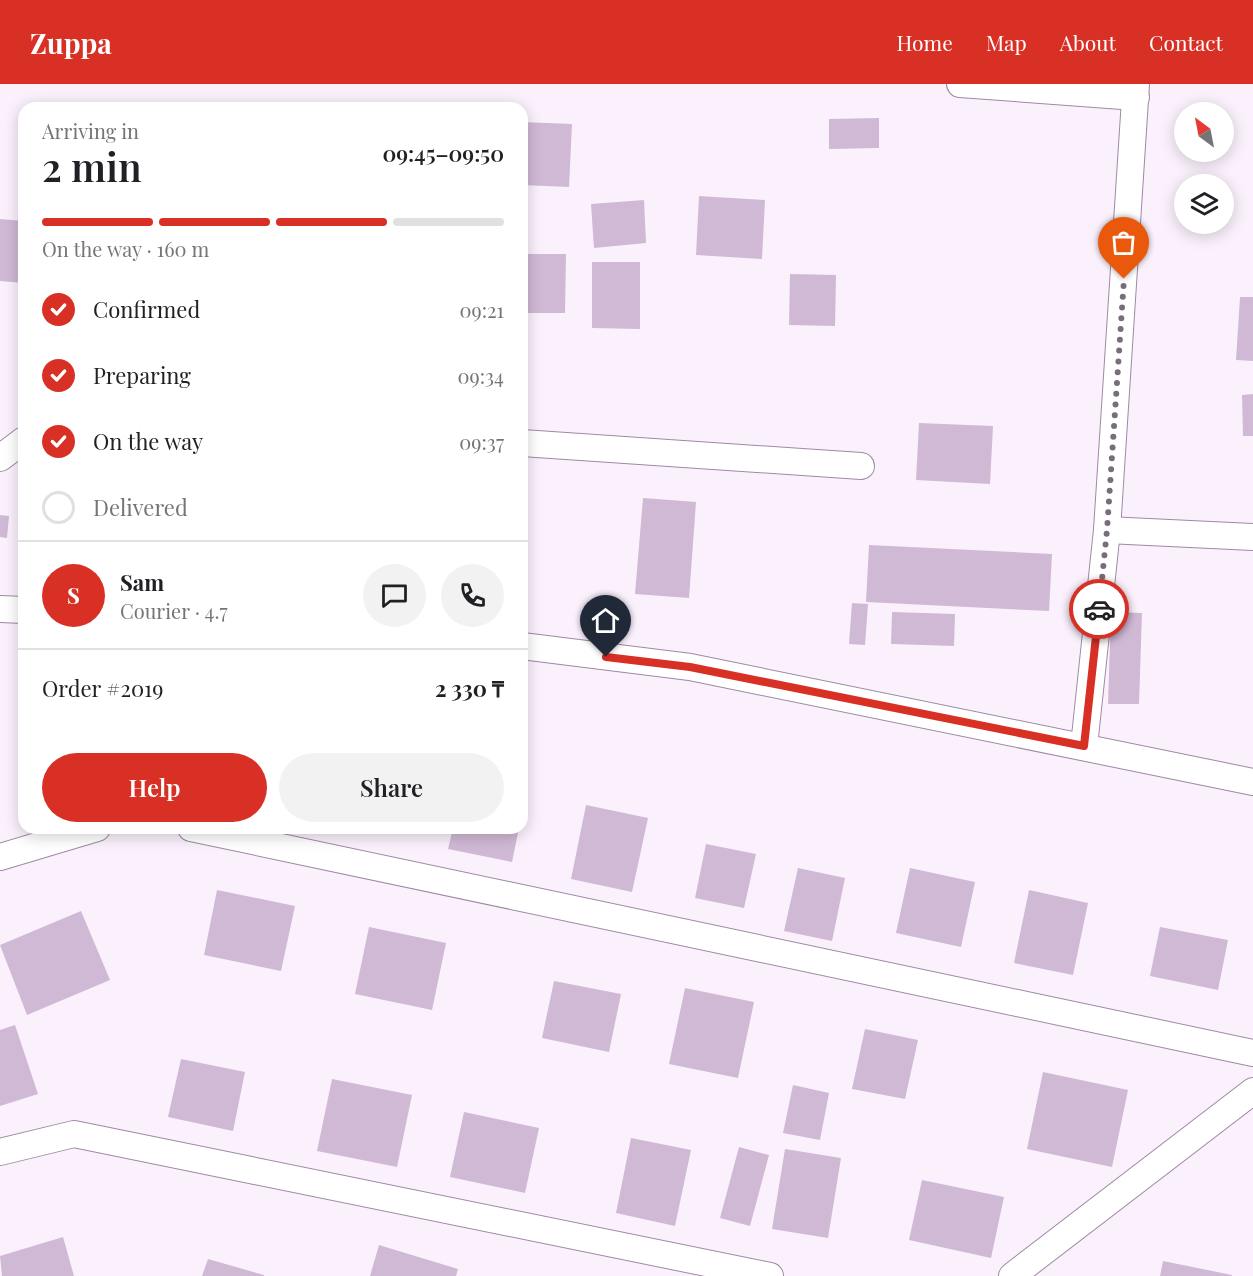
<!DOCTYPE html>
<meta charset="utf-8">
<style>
:root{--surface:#fff;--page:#f2f2f2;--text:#202124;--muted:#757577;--line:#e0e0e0;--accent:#d93025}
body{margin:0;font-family:"Playfair Display",serif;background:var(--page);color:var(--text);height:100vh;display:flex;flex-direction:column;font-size:22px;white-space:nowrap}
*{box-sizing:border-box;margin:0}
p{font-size:20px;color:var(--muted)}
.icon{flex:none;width:33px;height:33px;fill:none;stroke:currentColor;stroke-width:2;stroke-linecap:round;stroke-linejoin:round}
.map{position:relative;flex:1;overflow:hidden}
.side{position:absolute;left:18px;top:18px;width:510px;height:732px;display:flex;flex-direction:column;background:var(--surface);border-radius:18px;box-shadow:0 3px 15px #0003}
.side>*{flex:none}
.needle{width:39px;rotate:328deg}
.buttons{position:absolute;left:1174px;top:18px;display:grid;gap:12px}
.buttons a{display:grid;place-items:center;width:60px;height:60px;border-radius:50%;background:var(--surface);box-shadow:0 3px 15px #0003;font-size:30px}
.pin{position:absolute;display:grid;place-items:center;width:51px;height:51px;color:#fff;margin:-62px -26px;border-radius:50% 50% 50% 0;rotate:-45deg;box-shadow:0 0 6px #0007}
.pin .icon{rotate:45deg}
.courier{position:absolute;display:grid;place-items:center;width:60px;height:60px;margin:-30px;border:4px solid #d93025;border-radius:50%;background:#fff;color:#222;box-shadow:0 2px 8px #0007}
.head em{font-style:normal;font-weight:600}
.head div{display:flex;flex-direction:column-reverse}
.head{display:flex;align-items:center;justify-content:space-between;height:102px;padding:0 24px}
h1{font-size:39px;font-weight:600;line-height:45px}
.bar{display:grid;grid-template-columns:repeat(4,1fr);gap:9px 6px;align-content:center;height:72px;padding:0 24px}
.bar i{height:8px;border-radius:4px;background:var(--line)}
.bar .current{background:var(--accent)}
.bar p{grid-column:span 4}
.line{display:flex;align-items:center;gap:15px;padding:0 24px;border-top:2px solid var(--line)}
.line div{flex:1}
.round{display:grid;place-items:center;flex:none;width:63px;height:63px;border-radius:32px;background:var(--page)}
ol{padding:0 24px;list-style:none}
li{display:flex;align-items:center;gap:18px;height:66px}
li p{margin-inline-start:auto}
li .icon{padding:6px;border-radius:50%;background:var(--accent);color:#fff;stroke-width:4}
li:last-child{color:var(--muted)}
li i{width:33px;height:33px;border:3px solid var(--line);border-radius:50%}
.primary-button{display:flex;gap:12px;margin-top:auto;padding:12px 24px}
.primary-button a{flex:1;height:69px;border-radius:36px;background:var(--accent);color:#fff;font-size:24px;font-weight:600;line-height:69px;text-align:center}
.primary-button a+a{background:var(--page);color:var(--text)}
header{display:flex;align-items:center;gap:36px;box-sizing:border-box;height:84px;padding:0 30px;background:var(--accent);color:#fff}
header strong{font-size:28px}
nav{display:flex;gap:33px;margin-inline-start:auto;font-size:21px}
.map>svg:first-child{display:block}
.building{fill:#d0b9d5}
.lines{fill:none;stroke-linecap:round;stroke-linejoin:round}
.minor-casing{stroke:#9f89a4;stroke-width:28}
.minor{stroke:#fff;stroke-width:26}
.done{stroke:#776e79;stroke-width:6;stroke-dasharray:0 10.8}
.route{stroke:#d93025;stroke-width:8}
</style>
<header>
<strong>Zuppa</strong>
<nav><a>Home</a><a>Map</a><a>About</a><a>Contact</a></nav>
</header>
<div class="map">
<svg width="1253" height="1192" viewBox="0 0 1253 1192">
<rect width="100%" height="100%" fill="#fbf1fd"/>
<g class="building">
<polygon points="879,34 879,64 829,65 829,35"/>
<polygon points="522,38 572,40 569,103 522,101"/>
<polygon points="699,112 765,116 762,175 696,171"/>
<polygon points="644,116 646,159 594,164 591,120"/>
<polygon points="0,135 24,137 24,199 0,197"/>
<polygon points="522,170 566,170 565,229 522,229"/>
<polygon points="592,178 640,178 640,245 592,244"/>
<polygon points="790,190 836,191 835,242 789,241"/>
<polygon points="1240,213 1253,213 1253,277 1236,276"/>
<polygon points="1253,310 1253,352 1243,352 1242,311"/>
<polygon points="919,339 993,342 990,400 916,396"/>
<polygon points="643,414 696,418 689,514 635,510"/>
<polygon points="0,431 9,432 7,454 0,453"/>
<polygon points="869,461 1052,470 1049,527 866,518"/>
<polygon points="852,519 868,520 865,561 849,560"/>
<polygon points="892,528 955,530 954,562 891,560"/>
<polygon points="1111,528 1142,529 1139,620 1108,620"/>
<polygon points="586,721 648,734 632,808 571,795"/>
<polygon points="453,744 519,744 512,778 448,765"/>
<polygon points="706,760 756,770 744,824 695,814"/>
<polygon points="798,784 845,794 832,857 784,847"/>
<polygon points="910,784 975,798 961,863 896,849"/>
<polygon points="217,806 295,822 281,887 204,871"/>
<polygon points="1029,806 1088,819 1073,891 1014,879"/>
<polygon points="81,827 110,896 27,931 0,861"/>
<polygon points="369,843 446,859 432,926 355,910"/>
<polygon points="1160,843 1228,856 1218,906 1150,892"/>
<polygon points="554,897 621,910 609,968 542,954"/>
<polygon points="685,904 754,918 738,994 669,980"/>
<polygon points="15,941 38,1010 0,1022 0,946"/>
<polygon points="865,945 918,956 905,1015 852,1005"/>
<polygon points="181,975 245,988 233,1047 168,1033"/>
<polygon points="1043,988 1128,1006 1112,1083 1027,1065"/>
<polygon points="332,995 412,1011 397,1083 317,1067"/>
<polygon points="793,1001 829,1009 820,1056 783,1049"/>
<polygon points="464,1028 539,1044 525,1109 450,1093"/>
<polygon points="631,1054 691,1066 675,1142 616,1129"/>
<polygon points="739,1063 769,1071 750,1142 720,1134"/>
<polygon points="785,1065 841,1074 828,1154 772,1145"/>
<polygon points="922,1096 1004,1113 991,1174 909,1156"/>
<polygon points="63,1153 74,1192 2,1192 0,1172"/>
<polygon points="379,1161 458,1185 456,1192 370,1192"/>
<polygon points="208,1175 264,1191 264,1192 202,1192"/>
<polygon points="1163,1177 1232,1191 1232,1192 1160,1192"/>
</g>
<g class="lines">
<defs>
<g id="minor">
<polyline points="960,0 1136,13"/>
<polyline points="522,359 861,382"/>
<polyline points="0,374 24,356"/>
<polyline points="1107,446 1253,453"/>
<polyline points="0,525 24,526"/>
<polyline points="522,562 690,583 1253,698"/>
<polyline points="1084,662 1107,446 1136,0"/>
<polyline points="191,744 1253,969"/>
<polyline points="0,773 97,744"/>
<polyline points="0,1068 74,1050 770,1192"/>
<polyline points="1012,1192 1253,1007"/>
</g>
</defs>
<use href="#minor" class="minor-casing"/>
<use href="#minor" class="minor"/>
</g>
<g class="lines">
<polyline class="done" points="1099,525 1107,446 1124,195"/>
<polyline class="route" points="606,573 690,583 1084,662 1099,525"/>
</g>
</svg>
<div class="buttons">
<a><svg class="needle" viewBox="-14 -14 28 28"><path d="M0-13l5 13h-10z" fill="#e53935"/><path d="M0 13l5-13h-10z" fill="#757577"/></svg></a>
<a><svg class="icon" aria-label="layers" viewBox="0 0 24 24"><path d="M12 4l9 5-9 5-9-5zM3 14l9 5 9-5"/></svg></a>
</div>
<div class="pin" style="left:1124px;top:195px;background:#ea580c"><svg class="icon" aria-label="bag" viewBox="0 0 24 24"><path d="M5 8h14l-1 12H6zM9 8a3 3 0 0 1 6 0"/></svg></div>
<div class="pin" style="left:606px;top:573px;background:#1f2937"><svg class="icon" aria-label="home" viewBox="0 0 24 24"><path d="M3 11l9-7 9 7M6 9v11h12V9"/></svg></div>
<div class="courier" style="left:1099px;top:525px"><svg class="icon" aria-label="car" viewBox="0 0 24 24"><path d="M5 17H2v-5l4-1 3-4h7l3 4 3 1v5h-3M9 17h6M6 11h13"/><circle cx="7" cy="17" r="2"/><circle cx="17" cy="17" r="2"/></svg></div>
<section class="side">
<div class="head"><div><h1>2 min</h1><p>Arriving in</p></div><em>09:45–09:50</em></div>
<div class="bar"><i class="current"></i><i class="current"></i><i class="current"></i><i></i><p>On the way · 160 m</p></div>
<ol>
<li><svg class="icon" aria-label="check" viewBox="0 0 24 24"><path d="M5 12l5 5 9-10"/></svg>Confirmed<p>09:21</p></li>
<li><svg class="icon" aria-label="check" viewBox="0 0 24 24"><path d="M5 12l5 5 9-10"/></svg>Preparing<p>09:34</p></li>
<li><svg class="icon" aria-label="check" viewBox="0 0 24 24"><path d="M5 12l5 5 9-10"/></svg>On the way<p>09:37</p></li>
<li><i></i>Delivered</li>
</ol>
<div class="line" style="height:108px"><b class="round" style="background:var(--accent);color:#fff">S</b><div><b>Sam</b><p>Courier · 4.7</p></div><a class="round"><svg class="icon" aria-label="chat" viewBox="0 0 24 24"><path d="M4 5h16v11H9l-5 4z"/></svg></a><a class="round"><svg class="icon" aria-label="phone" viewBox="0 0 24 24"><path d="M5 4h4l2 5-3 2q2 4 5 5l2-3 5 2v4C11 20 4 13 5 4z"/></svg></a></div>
<div class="line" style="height:78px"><div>Order #2019</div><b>2 330 ₸</b></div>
<div class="primary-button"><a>Help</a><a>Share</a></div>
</section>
</div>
